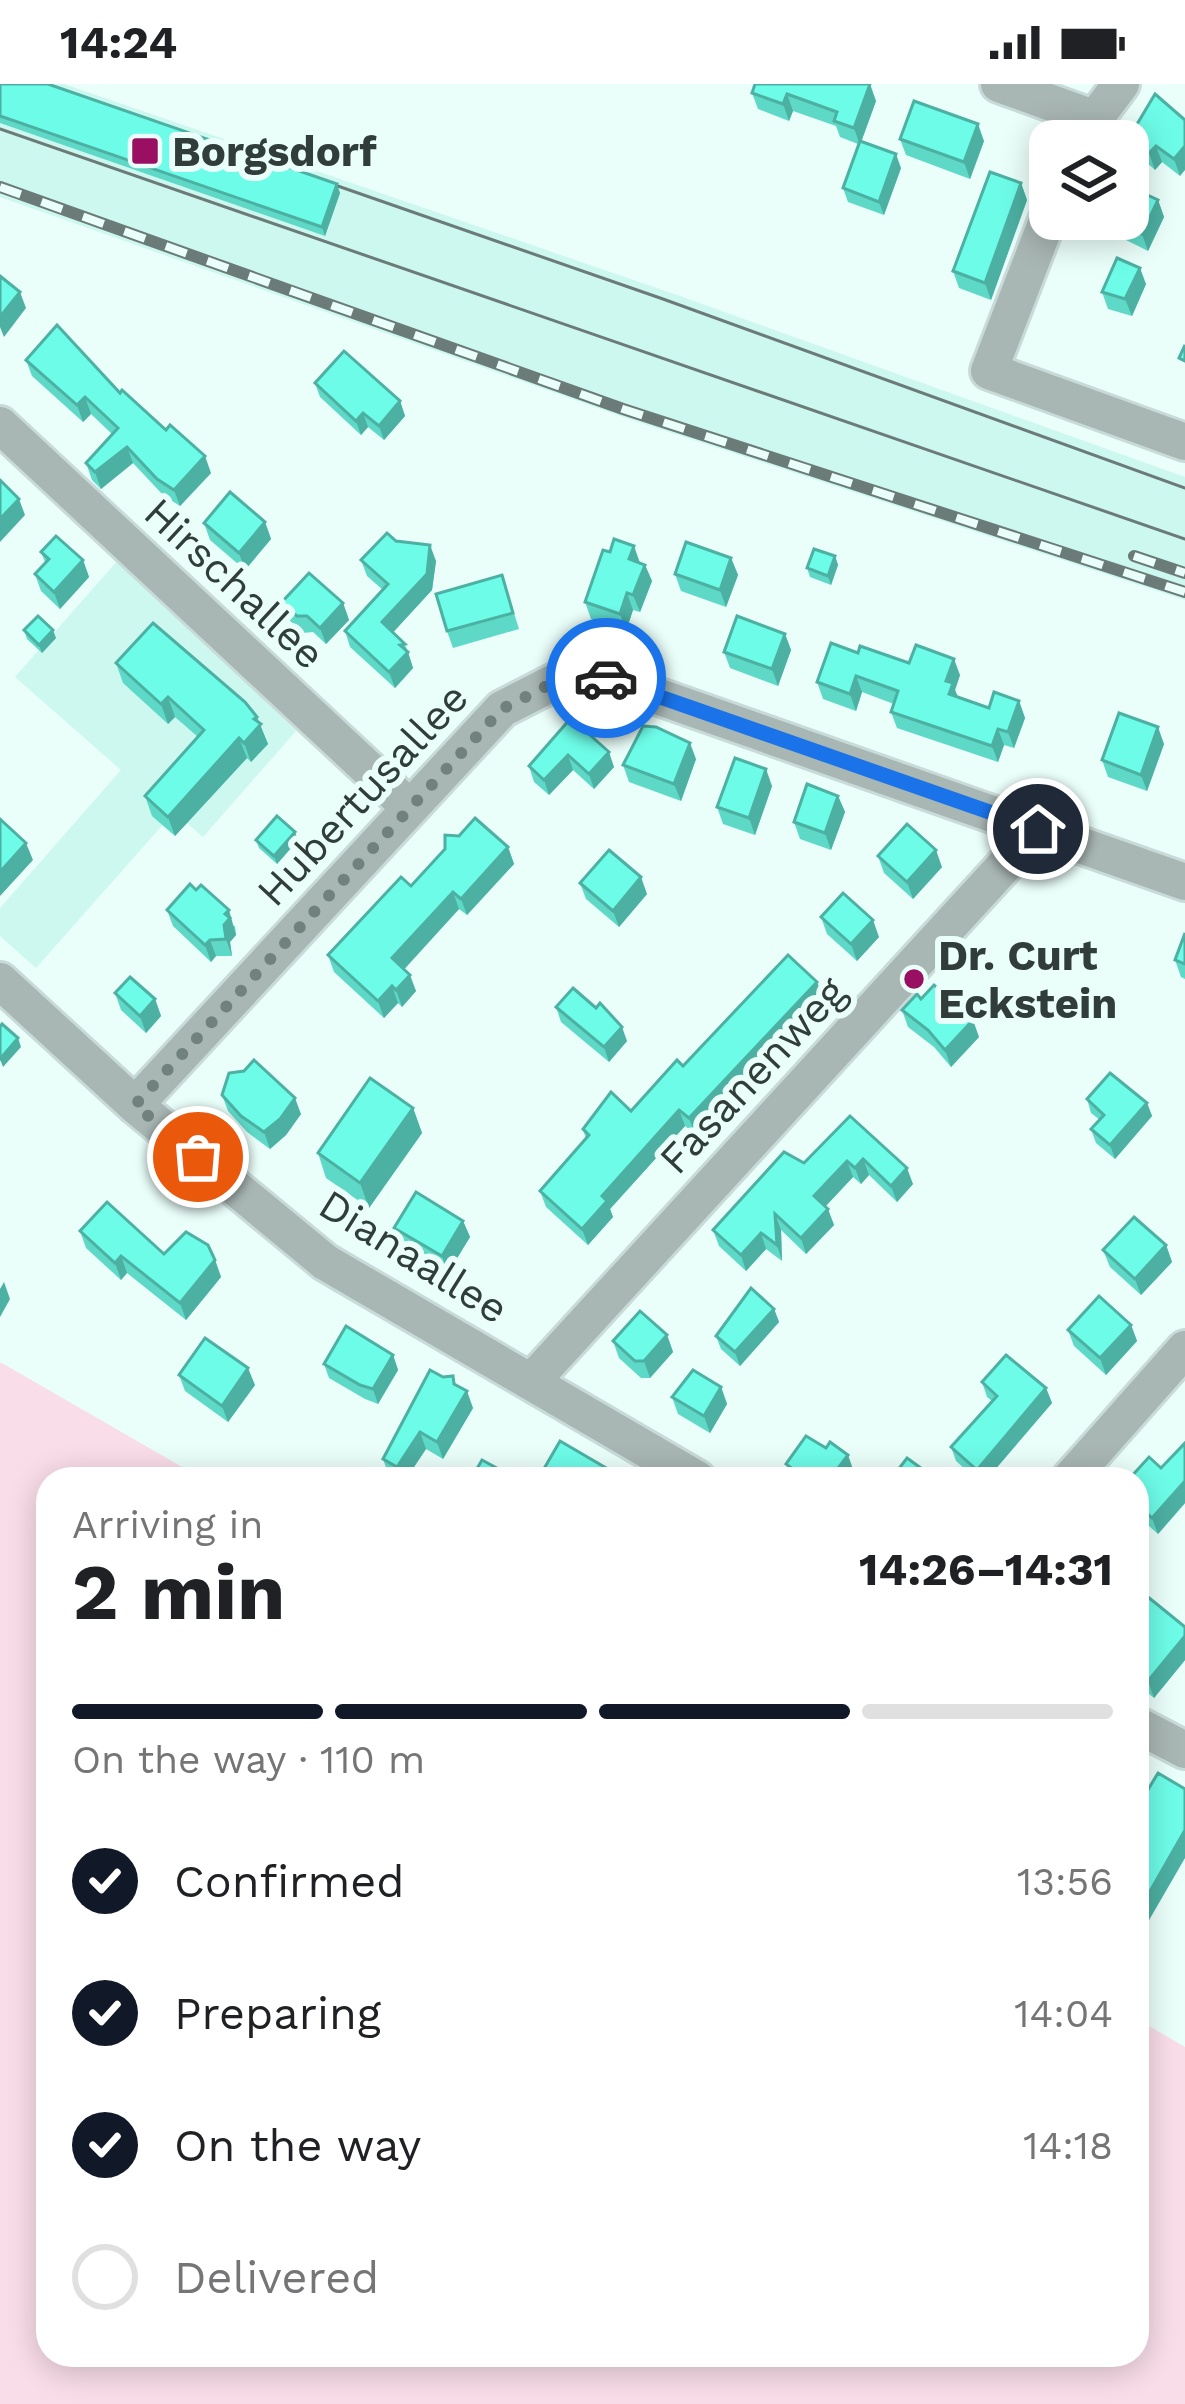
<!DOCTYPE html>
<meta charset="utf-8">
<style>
:root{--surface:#fff;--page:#f2f2f2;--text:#202124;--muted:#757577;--line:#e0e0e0;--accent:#111827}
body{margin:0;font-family:"Work Sans",sans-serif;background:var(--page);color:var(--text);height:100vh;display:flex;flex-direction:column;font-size:45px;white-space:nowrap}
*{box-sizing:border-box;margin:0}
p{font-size:39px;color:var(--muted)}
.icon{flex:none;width:66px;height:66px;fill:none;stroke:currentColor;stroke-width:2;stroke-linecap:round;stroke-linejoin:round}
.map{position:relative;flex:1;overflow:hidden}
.panel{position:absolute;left:36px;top:1383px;width:1113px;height:900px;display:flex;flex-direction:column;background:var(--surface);border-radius:36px;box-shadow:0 6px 30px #0003}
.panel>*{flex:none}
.controls{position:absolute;left:1029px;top:36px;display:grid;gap:24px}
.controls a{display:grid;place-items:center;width:120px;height:120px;border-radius:24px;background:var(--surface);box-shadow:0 6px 30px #0003;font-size:60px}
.pin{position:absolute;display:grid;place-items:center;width:102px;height:102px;color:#fff;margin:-51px;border:6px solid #fff;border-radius:50%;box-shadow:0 3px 12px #0007}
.courier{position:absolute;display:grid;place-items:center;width:120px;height:120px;margin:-60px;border:9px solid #1a73e8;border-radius:50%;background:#fff;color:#222;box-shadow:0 3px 15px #0007}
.headline em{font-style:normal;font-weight:700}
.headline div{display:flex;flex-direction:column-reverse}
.headline{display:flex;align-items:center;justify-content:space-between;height:204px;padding:0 36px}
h1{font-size:78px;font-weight:700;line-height:90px}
.bar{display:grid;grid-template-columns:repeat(4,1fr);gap:18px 12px;align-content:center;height:144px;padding:0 36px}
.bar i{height:15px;border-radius:9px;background:var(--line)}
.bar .current{background:var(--accent)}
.bar p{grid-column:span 4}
ol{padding:0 36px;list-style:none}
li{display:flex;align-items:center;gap:36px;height:132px}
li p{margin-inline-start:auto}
li .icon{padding:12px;border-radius:50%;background:var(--accent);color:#fff;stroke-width:4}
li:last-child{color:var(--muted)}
li i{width:66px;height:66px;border:6px solid var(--line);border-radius:50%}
.status{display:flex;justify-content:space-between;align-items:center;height:84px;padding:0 60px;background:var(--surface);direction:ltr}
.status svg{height:33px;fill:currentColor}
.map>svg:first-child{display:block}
.built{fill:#ccf8f0}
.green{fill:#f9dde9}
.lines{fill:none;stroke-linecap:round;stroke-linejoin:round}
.minor-casing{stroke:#c9dbd8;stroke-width:42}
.minor{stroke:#a8b6b4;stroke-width:36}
.tram{stroke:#6b7b78;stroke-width:3}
.rail-casing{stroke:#6b7b78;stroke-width:12}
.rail{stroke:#eafefa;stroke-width:8;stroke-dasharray:22;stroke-linecap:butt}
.wall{fill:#5ed9c8}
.shaded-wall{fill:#4cb0a2}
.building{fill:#6dfce8;stroke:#4cb0a2;stroke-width:3}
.done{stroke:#71817e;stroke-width:12;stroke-dasharray:0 21.6}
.route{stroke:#1a73e8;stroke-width:15}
.poi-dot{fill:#991063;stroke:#eafefa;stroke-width:4.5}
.labels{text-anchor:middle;stroke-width:12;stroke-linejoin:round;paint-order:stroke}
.poi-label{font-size:42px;font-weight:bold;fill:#303d3b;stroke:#eafefa;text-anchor:start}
.street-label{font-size:42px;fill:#303d3b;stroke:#eafefa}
</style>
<div class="status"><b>14:24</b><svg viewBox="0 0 49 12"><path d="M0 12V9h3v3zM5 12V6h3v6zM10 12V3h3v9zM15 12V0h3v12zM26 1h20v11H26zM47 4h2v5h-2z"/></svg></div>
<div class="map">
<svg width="1185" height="2320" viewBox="0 0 1185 2320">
<rect width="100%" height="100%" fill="#eafefa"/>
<g class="built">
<polygon points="0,0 64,0 677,211 1185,393 1185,516 629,335 0,113"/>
<polygon points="119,475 296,647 203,753 174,728 36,884 0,852 0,824 121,686 15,593"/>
</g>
<polygon class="green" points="0,1278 203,1395 48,1395 48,2271 1137,2271 1137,1935 1185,1963 1185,2320 0,2320"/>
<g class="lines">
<defs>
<g id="minor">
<polyline points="999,0 1093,34"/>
<polyline points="1078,57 1121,0"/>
<polyline points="1050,129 989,287 1185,358"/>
<polyline points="0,341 408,722"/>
<polyline points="0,897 135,1021 325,1178 697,1395"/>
<polyline points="135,1021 502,625 580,585 1185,798"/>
<polyline points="532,1297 1038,745"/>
<polyline points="1070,1395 1185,1265"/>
<polyline points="1137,1641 1185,1666"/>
</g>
</defs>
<use href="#minor" class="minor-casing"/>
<use href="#minor" class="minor"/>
<g class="tram">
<polyline points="0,45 1185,455"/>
<polyline points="309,92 663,215 1185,404"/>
</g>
<defs>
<g id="rail">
<polyline points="0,103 623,325 1185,508"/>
<polyline points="1134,472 1185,489"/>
</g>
</defs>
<use href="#rail" class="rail-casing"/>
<use href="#rail" class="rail"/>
</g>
<g class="wall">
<polygon points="0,0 340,109 325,152 0,39"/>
<polygon points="752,9 876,17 861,58 901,84 884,131 848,118 843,104 858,60 840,53 836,42 793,27 789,37 758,25"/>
<polygon points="1185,36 1180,92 1162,78 1155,86 1136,69 1130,52"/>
<polygon points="900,55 984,57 970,95 906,71"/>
<polygon points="1021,99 1027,116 991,216 959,204 953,187"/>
<polygon points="1158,116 1164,133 1148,167 1110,148 1106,135 1128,135"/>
<polygon points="1146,200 1132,232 1108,225 1102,208"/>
<polygon points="26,276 120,309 211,389 180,422 163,411 133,379 101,405 92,396 86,379 112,350 91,330 83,338 32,292"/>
<polygon points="315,299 400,317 405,332 384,356 368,343 361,351 320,313"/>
<polygon points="265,438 271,455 245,486 210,456 204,439"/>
<polygon points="396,457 436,477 432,506 393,548 405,560 413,584 395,604 350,563 345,547 383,506 367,492 361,476"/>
<polygon points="41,468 83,476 89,493 60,525 41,507 35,490 45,478"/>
<polygon points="835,472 838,481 831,501 810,493 807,484"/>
<polygon points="731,474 738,491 726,523 681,507 675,490"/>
<polygon points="640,479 645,481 652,497 640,528 633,526 626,547 591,535 585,518"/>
<polygon points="502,491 519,545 453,564 447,547"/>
<polygon points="282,518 343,519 349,536 326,560 313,548 303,549 288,535"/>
<polygon points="24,546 56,554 42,569 27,555"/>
<polygon points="785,550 791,566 778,602 730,584 724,568"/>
<polygon points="858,569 960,591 955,606 958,613 989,624 1019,617 1025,634 1014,664 1004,661 998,678 897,644 891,628 894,620 862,608 856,627 823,615 817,598"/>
<polygon points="116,579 259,639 268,660 251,678 247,674 175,752 152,732 145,712 198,653 175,633 168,640 123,599"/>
<polygon points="571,634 614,683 594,705 573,686 549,711 534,698 529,682"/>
<polygon points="1164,660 1147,707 1108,693 1102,676"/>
<polygon points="696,675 681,717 629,698 623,681"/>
<polygon points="772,702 755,751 723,740 717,723"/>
<polygon points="838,712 845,728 831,766 800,755 794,738"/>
<polygon points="256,756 298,756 277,780 259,764"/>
<polygon points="508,763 514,780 467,831 459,825 404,885 416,907 402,923 398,919 384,934 334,888 328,871 411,802"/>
<polygon points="878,772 942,783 913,815 884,789"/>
<polygon points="580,799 647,810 619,843 586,815"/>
<polygon points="167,826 235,842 236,851 230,858 232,872 216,872 211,878 173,842"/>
<polygon points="821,833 879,853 857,877 827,850"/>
<polygon points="1185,849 1185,895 1181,893 1175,876"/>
<polygon points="817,898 823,914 695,1050 685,1042 610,1125 613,1133 588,1161 546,1123 540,1107 586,1055 583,1045 631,1027 683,982"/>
<polygon points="115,909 155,915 161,932 146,949 121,926"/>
<polygon points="921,915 979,953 951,983 934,963 908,943 902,926"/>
<polygon points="556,923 627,957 609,978 561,938"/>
<polygon points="222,1011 301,1030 286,1051 270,1065 247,1048 228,1027"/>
<polygon points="1087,1015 1147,1019 1152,1032 1115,1075 1096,1059 1091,1045 1100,1036 1091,1029"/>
<polygon points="413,1024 422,1049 369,1124 326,1094 318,1069"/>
<polygon points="850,1032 913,1100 897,1118 869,1091 861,1100 853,1093 826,1122 834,1141 806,1170 781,1146 782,1177 766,1165 746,1187 719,1162 713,1146 804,1079"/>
<polygon points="463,1137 470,1153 448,1189 400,1161 394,1144"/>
<polygon points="80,1147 164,1170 215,1176 221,1193 186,1236 127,1189 121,1196 86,1164"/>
<polygon points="1166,1161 1172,1178 1141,1211 1110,1183 1103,1166"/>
<polygon points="774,1225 779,1238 740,1282 721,1265 716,1252"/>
<polygon points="1131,1241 1137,1257 1106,1291 1074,1262 1068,1246"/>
<polygon points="667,1251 673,1268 650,1294 641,1294 619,1274 613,1257"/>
<polygon points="393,1271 398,1286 378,1320 365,1315 329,1294 324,1280"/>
<polygon points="179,1291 255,1301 228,1338 185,1307"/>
<polygon points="453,1292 456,1301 473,1324 443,1375 426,1365 406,1395 395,1395 389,1392 383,1375 443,1293"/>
<polygon points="982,1298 1046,1304 1052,1319 987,1395 976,1395 956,1377 951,1363 992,1317 987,1313"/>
<polygon points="721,1303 727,1320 710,1349 678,1330 672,1313"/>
<polygon points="1185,1359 1185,1419 1158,1450 1140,1434 1137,1436 1137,1395 1161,1384"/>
<polygon points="826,1364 854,1388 848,1395 791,1395 786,1380"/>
<polygon points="1137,1527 1185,1543 1185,1576 1154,1614 1137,1600"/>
</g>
<g class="shaded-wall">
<polygon points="870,0 876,17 860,61 854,44"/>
<polygon points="787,10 793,27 789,37 783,20"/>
<polygon points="978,40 984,57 970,95 964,78"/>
<polygon points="1156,62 1162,78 1155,86 1149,69"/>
<polygon points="1185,62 1185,86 1180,92 1174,75"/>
<polygon points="896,70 901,84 884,131 879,118"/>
<polygon points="1021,99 1027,116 991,216 985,199"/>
<polygon points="337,100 340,109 325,152 322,143"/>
<polygon points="1158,116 1164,133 1148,167 1142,150"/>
<polygon points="1140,184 1146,200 1132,232 1125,215"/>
<polygon points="20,208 26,224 4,253 0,243 0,233"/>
<polygon points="85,313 91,330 83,338 77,321"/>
<polygon points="400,317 405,332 384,356 379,342"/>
<polygon points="363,329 368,343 361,351 356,337"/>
<polygon points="127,363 133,379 101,405 95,388"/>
<polygon points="205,372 211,389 180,422 174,406"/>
<polygon points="19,415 25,431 0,458 0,435"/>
<polygon points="265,438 271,455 245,486 239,469"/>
<polygon points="430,461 436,477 432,506 388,554 382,538"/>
<polygon points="634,462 640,479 629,475"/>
<polygon points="835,472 838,481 831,501 828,492"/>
<polygon points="731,474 738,491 726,523 720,506"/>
<polygon points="83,476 89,493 60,525 54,508"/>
<polygon points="645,481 652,497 640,528 633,511"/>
<polygon points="627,509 633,526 626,547 620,530"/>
<polygon points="343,519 349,536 326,560 320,544"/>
<polygon points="53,546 56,554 42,569 39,561"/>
<polygon points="785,550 791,566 778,602 772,585"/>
<polygon points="408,568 413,584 395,604 389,588"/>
<polygon points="954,575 960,591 955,606 959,616 955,627 946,597"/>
<polygon points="856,592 862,608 856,627 850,610"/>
<polygon points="168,613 175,633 168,640 161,620"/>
<polygon points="1019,617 1025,634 1014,664 1008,648"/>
<polygon points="257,633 268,660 251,678 244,659"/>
<polygon points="1158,643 1164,660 1147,707 1141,691"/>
<polygon points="998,645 1004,661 998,678 992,662"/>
<polygon points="239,654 247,674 175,752 168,733"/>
<polygon points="690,659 696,675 681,717 674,700"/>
<polygon points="609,668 614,683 594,705 589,690"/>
<polygon points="568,671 573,686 549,711 544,696"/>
<polygon points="766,685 772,702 755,751 749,734"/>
<polygon points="838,712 845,728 831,766 825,749"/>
<polygon points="295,748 298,756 277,780 274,772"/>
<polygon points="26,759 33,776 0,812 0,788"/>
<polygon points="508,763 514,780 467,831 461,815"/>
<polygon points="936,766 942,783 913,815 907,798"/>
<polygon points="641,793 647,810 619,843 613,827"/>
<polygon points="453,808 459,825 399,891 392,874"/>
<polygon points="229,826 236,851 230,858 232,872 226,855 224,841 225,830"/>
<polygon points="873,836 879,853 857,877 851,860"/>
<polygon points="210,856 216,872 211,878 205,861"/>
<polygon points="410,891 416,907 402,923 396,906"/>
<polygon points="817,898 823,914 695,1050 689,1034"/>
<polygon points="392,902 398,919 384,934 378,917"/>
<polygon points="155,915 161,932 146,949 140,932"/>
<polygon points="973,936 979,953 951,983 945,966"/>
<polygon points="622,943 627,957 609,978 604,963"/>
<polygon points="18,954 21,963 3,983 0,975"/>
<polygon points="295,1014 301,1030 286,1051 270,1065 264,1048"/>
<polygon points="1147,1019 1152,1032 1115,1075 1110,1061"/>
<polygon points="413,1024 422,1049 369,1124 360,1099"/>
<polygon points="679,1026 685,1042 610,1125 613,1133 588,1161 582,1145 602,1112"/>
<polygon points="863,1075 869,1091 861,1100 855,1084"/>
<polygon points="847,1077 853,1093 820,1128 814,1112"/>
<polygon points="907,1084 913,1100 897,1118 891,1102"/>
<polygon points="828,1125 834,1141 806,1170 801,1154"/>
<polygon points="775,1130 781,1146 782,1177 777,1161"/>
<polygon points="463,1137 470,1153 448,1189 442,1172"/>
<polygon points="761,1149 766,1165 746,1187 741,1171"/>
<polygon points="1166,1161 1172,1178 1141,1211 1135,1195"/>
<polygon points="121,1172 127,1189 121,1196 115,1179"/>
<polygon points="215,1176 221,1193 186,1236 180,1219"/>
<polygon points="4,1198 10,1215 0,1233 0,1205"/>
<polygon points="774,1225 779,1238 740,1282 735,1268"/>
<polygon points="1131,1241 1137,1257 1106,1291 1100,1274"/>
<polygon points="667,1251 673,1268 650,1294 644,1277"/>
<polygon points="393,1271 398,1286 378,1320 373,1305"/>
<polygon points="248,1284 255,1301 228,1338 222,1322"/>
<polygon points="721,1303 727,1320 710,1349 704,1332"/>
<polygon points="1046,1304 1052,1319 987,1395 980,1395 977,1386"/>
<polygon points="467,1307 473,1324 443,1375 437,1358"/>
<polygon points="420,1348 426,1365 406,1395 402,1395 397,1383"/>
<polygon points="848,1371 854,1388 848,1395 830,1395"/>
<polygon points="1185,1397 1185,1419 1158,1450 1152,1434"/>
<polygon points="1185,1552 1185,1576 1154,1614 1148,1597"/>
<polygon points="1185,1746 1185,1774 1137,1857 1137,1830"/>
</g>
<g class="building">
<polygon points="0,0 48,0 337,100 322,143 0,32"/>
<polygon points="755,0 870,0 854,44 834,37 837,28 787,10 783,20 752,9"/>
<polygon points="1155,10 1185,36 1185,62 1174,75 1156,62 1149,69 1130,52"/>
<polygon points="914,17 978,40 964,78 900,55"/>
<polygon points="860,57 896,70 879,118 843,104"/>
<polygon points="990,88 1021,99 985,199 953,187"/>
<polygon points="1128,102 1158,116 1142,150 1111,135 1128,135"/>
<polygon points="1117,174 1140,184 1125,215 1102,208"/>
<polygon points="0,192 20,208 0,233"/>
<polygon points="57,241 120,309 122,306 166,346 170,341 205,372 174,406 157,395 127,363 95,388 86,379 118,344 85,313 77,321 26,276"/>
<polygon points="1185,261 1185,277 1179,274"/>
<polygon points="344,267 400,317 379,342 363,329 356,337 315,299"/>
<polygon points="0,396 19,415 0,435"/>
<polygon points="230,408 265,438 239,469 204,439"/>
<polygon points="387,449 396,457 430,461 427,490 382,538 405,560 400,561 408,568 389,588 345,547 388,500 361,476"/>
<polygon points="56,452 83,476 54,508 35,490 49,475 41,468"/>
<polygon points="614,455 634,462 629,475 645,481 633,511 627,509 620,530 585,518 603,466 610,468"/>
<polygon points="686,458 731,474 720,506 675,490"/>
<polygon points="814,465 835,472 828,492 807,484"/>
<polygon points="309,489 343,519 320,544 307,532 297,532 282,518"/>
<polygon points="502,491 513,529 447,547 436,510"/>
<polygon points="38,532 53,546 39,561 24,546"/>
<polygon points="737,532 785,550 772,585 724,568"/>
<polygon points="153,539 245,618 257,633 254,635 261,640 244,659 239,654 168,733 145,712 204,646 168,613 161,620 116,579"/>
<polygon points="831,559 858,569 860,562 909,579 916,561 954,575 946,597 953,599 949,610 989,624 994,608 1019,617 1008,648 998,645 992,662 891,628 898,607 856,592 850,610 817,598"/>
<polygon points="1119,629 1158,643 1141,691 1102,676"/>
<polygon points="571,634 609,668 589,690 568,671 544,696 529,682"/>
<polygon points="643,642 656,643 690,659 674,700 623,681"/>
<polygon points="735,674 766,685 749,734 717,723"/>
<polygon points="807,700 838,712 825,749 794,738"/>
<polygon points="277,732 295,748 274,772 256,756"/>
<polygon points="475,734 508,763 461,815 453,808 392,874 410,891 396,906 392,902 378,917 328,871 401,793 411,802 445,765 445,751 459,752"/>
<polygon points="0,735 26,759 0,788"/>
<polygon points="907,740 936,766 907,798 878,772"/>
<polygon points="609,766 641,793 613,827 580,799"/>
<polygon points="190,800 196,806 201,801 229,826 225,830 230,834 224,841 226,855 210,856 205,861 167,826"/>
<polygon points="843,809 873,836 851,860 821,833"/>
<polygon points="1185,849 1185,880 1175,876"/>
<polygon points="788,871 817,898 689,1034 679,1026 602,1112 607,1117 582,1145 540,1107 589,1051 583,1045 611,1008 631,1027 677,976 683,982"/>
<polygon points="130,893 155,915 140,932 115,909"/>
<polygon points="934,901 973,936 945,966 928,946 902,926 917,910 921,915"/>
<polygon points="573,904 596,924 600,919 622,943 604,963 556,923"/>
<polygon points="2,940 18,954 0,975 0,943"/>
<polygon points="254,976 295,1014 280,1035 264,1048 241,1032 222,1011 229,989 244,987"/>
<polygon points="1110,989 1147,1019 1110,1061 1091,1045 1104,1031 1087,1015"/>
<polygon points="370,994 413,1024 360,1099 318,1069"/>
<polygon points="850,1032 907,1084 891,1102 863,1075 855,1084 847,1077 814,1112 828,1125 801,1154 775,1130 777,1161 761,1149 741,1171 713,1146 784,1068 804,1079"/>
<polygon points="416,1108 463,1137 442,1172 394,1144"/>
<polygon points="107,1118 164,1170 186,1148 208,1161 215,1176 180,1219 121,1172 115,1179 80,1147"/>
<polygon points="1134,1133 1166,1161 1135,1195 1103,1166"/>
<polygon points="751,1204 774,1225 735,1268 716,1252"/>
<polygon points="1099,1212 1131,1241 1100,1274 1068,1246"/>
<polygon points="640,1227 667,1251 644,1277 635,1277 613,1257"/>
<polygon points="346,1242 393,1271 373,1305 360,1301 324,1280"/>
<polygon points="205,1254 248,1284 222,1322 179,1291"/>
<polygon points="1006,1271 1046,1304 977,1386 951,1363 997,1312 982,1298"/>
<polygon points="430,1286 443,1293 453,1292 454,1300 467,1307 437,1358 420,1348 397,1383 383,1375"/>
<polygon points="693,1286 721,1303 704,1332 672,1313"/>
<polygon points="806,1352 826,1364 830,1358 848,1371 830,1395 806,1395 786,1380"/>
<polygon points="560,1357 625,1395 538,1395"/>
<polygon points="1185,1359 1185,1397 1152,1434 1137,1421 1137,1395 1129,1395 1149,1373 1161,1384"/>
<polygon points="907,1374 936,1395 891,1395"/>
<polygon points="482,1376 515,1394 514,1395 471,1395"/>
<polygon points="1148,1513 1185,1543 1185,1552 1148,1597 1137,1588 1137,1527"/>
<polygon points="1158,1689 1185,1705 1185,1746 1137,1830 1137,1724"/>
</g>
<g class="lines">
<polyline class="done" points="198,1073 135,1021 502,625 580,585 606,594"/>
<polyline class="route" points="606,594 1038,745"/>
</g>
<g class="poi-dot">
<rect x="130" y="52" width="30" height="30" rx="6"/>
<circle cx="914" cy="895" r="12"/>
</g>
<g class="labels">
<g class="poi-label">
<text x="172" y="82">Borgsdorf</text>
<text x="938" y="886">Dr. Curt<tspan x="938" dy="48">Eckstein</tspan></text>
</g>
<g class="street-label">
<text transform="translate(235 499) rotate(43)" y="15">Hirschallee</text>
<text transform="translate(362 710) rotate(-47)" y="15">Hubertusallee</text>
<text transform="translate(752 991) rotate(-47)" y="15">Fasanenweg</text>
<text transform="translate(414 1172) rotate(32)" y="15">Dianaallee</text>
</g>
</g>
</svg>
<div class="controls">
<a><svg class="icon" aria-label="layers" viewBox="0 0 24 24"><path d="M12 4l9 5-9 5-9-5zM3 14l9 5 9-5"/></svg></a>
</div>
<div class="pin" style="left:198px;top:1073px;background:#ea580c"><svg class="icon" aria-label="bag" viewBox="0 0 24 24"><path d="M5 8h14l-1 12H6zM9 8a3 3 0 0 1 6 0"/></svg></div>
<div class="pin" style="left:1038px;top:745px;background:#1f2937"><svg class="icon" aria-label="home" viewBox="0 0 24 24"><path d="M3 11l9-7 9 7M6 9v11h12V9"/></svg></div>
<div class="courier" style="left:606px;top:594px"><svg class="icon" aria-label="car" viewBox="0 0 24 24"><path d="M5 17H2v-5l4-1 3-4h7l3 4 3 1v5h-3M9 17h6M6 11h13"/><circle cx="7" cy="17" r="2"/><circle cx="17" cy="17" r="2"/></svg></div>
<section class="panel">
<div class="headline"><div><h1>2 min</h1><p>Arriving in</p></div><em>14:26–14:31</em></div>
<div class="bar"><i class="current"></i><i class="current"></i><i class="current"></i><i></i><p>On the way · 110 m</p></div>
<ol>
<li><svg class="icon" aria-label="check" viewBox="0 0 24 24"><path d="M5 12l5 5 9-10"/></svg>Confirmed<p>13:56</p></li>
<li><svg class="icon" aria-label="check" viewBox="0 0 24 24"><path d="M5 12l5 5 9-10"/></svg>Preparing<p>14:04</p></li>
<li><svg class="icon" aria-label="check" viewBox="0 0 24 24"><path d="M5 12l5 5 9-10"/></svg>On the way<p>14:18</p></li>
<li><i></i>Delivered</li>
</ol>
</section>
</div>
